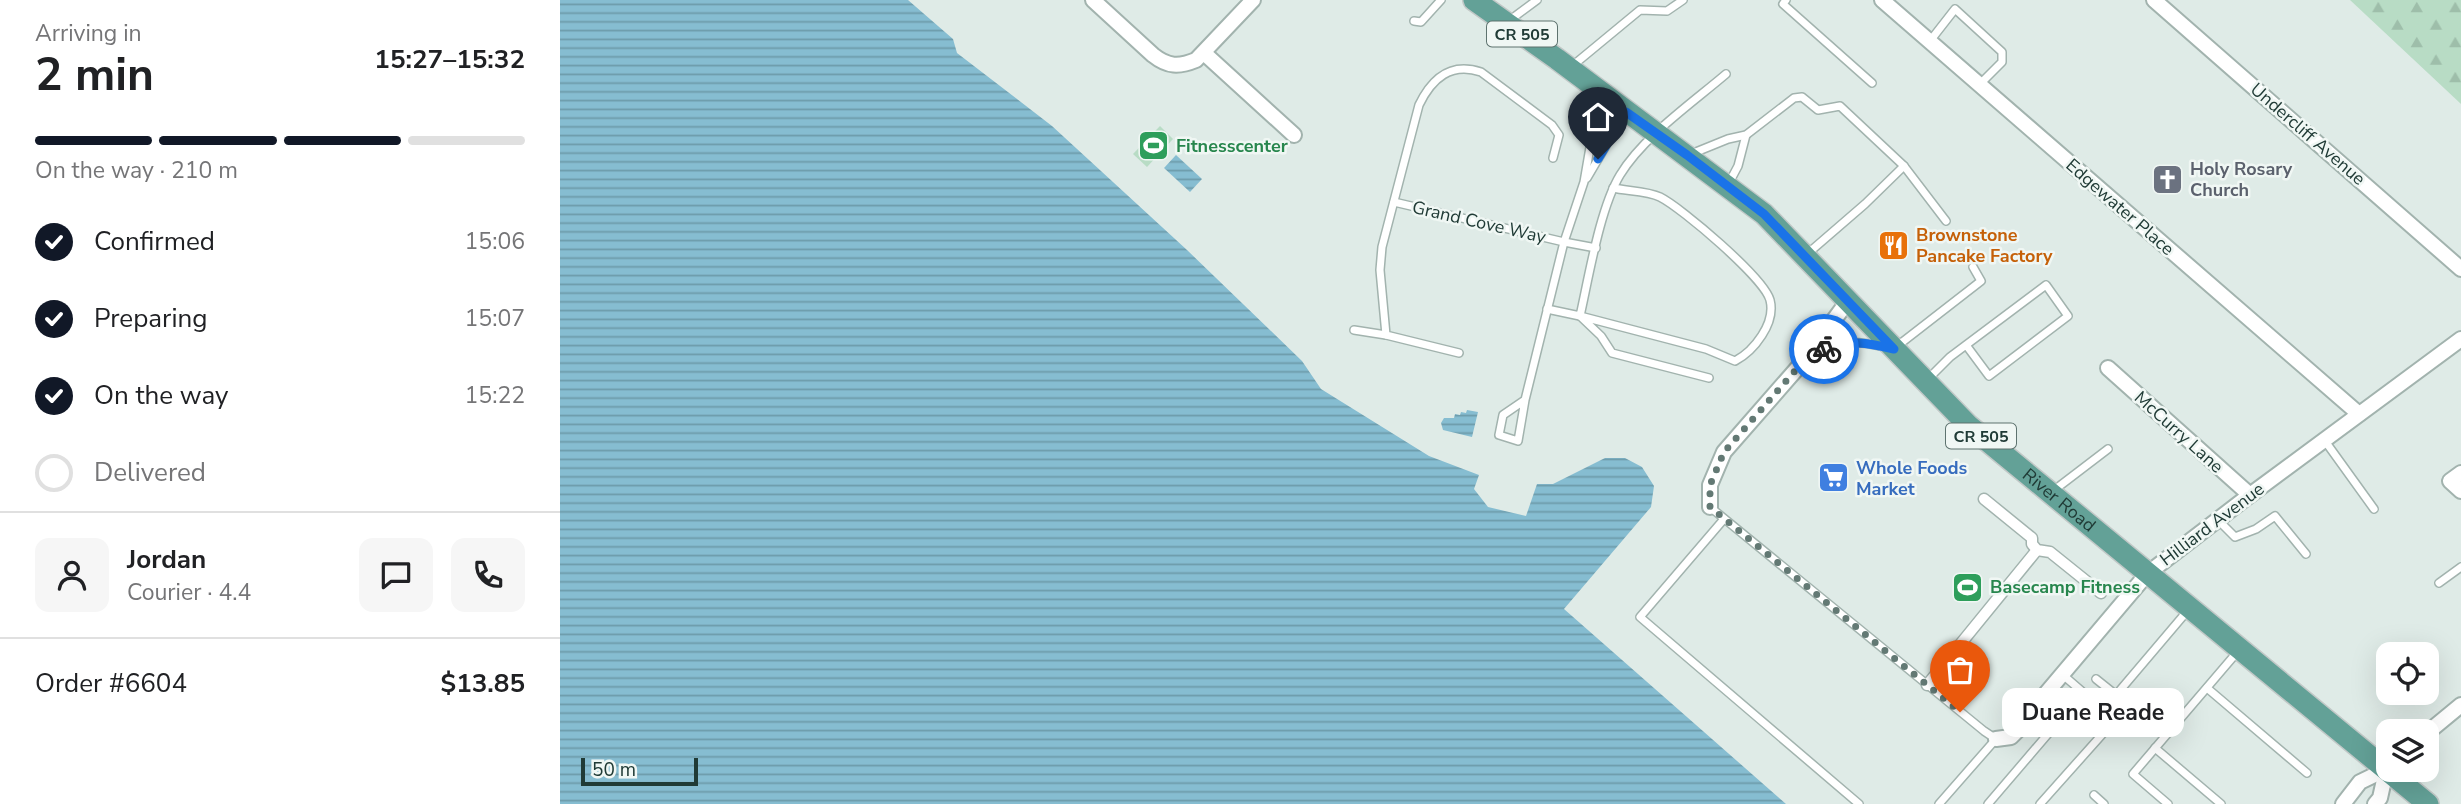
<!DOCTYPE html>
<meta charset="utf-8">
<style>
:root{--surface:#fff;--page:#f6f6f6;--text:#202124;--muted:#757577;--line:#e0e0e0;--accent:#111827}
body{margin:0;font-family:"Nunito Sans",sans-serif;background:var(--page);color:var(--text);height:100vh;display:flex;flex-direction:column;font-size:26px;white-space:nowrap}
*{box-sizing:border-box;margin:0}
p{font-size:23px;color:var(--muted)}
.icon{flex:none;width:38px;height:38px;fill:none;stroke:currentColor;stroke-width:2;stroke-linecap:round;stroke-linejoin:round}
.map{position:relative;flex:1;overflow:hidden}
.details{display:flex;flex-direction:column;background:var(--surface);width:560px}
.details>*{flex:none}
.fabs{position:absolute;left:1816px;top:642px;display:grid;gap:14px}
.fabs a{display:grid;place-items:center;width:63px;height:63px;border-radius:14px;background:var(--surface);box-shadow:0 7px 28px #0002;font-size:35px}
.scale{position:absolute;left:21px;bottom:18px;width:117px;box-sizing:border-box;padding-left:7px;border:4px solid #203b36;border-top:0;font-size:19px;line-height:24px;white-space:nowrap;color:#203b36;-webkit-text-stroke:5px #f0f7f4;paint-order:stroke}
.pin{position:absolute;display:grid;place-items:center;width:60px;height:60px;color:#fff;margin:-72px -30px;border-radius:50% 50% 50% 0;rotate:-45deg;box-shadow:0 0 7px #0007}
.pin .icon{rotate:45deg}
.courier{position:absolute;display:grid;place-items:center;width:70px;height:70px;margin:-35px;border:5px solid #1a73e8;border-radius:50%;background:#fff;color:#222;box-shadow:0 2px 9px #0007}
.bubble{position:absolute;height:49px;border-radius:14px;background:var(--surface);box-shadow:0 7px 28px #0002;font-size:23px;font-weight:700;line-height:49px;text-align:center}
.overview em{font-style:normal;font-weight:700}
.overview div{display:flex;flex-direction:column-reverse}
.overview{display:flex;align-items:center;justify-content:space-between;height:119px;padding:0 35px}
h1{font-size:46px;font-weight:700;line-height:52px}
.bar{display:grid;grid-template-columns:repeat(4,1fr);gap:10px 7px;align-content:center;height:84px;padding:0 35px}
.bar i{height:9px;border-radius:5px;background:var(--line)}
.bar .on{background:var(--accent)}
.bar p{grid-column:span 4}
.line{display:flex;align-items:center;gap:18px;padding:0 35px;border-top:2px solid var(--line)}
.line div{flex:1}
.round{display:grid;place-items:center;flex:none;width:74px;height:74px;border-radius:14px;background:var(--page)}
ol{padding:0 35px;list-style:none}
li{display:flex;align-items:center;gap:21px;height:77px}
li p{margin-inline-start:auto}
li .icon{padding:7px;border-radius:50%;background:var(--accent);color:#fff;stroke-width:4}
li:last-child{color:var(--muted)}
li i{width:38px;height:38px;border:4px solid var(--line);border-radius:50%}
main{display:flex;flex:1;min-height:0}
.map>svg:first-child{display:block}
.green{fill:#b8dcc5}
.forest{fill:url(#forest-firs)}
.water{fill:url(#water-rules)}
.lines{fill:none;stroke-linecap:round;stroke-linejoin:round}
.service-casing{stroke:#a2b3ae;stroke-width:10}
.pedestrian-casing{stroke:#a2b3ae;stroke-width:13}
.minor-casing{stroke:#a2b3ae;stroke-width:18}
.primary-casing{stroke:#c1c8c7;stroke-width:24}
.service{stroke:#fff;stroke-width:7}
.pedestrian{stroke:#fff;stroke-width:10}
.minor{stroke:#fff;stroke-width:14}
.primary{stroke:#63a197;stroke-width:21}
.done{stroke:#637974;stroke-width:7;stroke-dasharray:0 12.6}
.route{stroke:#1a73e8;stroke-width:9}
.labels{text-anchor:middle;stroke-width:5;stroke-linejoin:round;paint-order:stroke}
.shield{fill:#f0f7f4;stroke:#5e736f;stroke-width:2}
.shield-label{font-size:16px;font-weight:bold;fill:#203b36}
.street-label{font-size:18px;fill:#203b36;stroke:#f0f7f4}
.leisure-label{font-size:18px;font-weight:bold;fill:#27864d;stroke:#f0f7f4;text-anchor:start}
.worship-label{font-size:18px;font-weight:bold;fill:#5b616d;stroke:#f0f7f4;text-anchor:start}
.food-label{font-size:18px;font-weight:bold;fill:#c56008;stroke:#f0f7f4;text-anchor:start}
.shop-label{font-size:18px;font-weight:bold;fill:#366cbe;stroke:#f0f7f4;text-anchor:start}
</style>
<main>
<section class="details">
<div class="overview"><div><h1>2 min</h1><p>Arriving in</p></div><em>15:27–15:32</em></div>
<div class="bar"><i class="on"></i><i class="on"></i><i class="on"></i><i></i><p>On the way · 210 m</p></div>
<ol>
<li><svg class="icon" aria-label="check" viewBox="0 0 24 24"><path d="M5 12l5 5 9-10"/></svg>Confirmed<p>15:06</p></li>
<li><svg class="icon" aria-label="check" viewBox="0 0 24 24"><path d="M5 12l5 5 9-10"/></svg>Preparing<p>15:07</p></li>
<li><svg class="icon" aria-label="check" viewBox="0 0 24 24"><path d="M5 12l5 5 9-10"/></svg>On the way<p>15:22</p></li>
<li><i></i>Delivered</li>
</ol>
<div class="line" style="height:126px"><a class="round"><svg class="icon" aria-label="person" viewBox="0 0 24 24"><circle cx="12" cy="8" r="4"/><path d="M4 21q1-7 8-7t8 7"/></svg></a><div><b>Jordan</b><p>Courier · 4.4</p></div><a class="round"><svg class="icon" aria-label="chat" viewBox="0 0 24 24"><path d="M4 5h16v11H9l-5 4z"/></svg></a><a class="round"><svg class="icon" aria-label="phone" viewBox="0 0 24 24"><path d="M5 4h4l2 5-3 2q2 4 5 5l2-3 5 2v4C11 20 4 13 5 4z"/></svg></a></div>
<div class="line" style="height:91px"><div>Order #6604</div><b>$13.85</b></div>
</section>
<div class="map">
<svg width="1901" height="804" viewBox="0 0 1901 804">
<defs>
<pattern id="forest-firs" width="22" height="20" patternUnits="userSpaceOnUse" patternTransform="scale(1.75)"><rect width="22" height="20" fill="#b8dcc5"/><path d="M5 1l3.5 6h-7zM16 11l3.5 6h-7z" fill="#9ebeaa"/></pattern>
<pattern id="water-rules" width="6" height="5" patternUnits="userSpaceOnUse" patternTransform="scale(1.75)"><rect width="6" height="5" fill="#86bdd1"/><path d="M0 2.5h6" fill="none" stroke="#6d9baa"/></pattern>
</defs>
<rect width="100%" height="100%" fill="#dfebe7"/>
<polygon class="green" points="600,126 613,139 587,167 573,154"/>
<polygon class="forest" points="1790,0 1901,0 1901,104"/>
<g class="water">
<polygon points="0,0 348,0 393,39 397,53 492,126 627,250 742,361 761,389 869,456 919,475 914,489 928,507 966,516 977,484 993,484 1045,458 1065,458 1082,467 1094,486 1091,507 1004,609 1226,804 0,804"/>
<polygon points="616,155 642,179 630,192 604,168"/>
<polygon points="907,410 918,412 912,437 883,430 881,423 884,418 894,418 895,414 900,415 901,412 906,413"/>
</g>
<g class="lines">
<defs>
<g id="service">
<polyline points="1226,0 1223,4 1312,83"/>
<polyline points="950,20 977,0"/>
<polyline points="854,21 861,22 881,0"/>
<polyline points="1370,41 1395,9 1442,52 1442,62 1419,85"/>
<polyline points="1011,67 1080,10 1107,11 1123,0"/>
<polyline points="1027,88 1033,130 1024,182 1004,242 1036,248"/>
<polyline points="1131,154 1168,139 1186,135 1234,98 1242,97 1258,110 1280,106 1344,166 1386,221"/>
<polyline points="1027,178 1065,113"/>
<polyline points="1169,183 1178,166 1186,135"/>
<path d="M1053,188C1067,191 1088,191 1100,197C1122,208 1204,278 1210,300C1216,323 1194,351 1175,361L1146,349L1020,316L1041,336L1052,353L1149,378"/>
<polyline points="834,202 1004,242 965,400 943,415 939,435 958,441 965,400"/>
<polyline points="1246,255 1305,204 1344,166"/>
<path d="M987,309L1020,316C1029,276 1040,208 1060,175C1083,137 1132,103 1166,74"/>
<polyline points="794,330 826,335"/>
<polyline points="1336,347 1421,281 1413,267"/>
<path d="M899,353L826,335L820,270L822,247L859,105C872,78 891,62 921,72L992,125L999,135L993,158"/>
<path d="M1254,355C1277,339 1298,341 1325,347"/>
<polyline points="1368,379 1390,357 1486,285 1508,316 1429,376 1406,345"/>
<polyline points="1765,441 1814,509"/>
<polyline points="1493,491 1548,449"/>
<polyline points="1150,507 1424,731 1436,739 1379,804"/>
<polyline points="1164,519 1080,617 1299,804"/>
<polyline points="1658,520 1675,537 1696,529 1715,516 1746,554"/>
<polyline points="1879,583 1901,567"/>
<polyline points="1536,679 1556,695 1629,609"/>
<polyline points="1647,688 1747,773"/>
<polyline points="1595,748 1661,804"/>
<polyline points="1534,795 1544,804"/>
<polyline points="1428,804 1523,693"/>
<polyline points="1480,804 1555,720 1503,675"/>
<polyline points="1608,804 1573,774 1679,650"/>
</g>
<g id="pedestrian">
<polyline points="1424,499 1472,538 1472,544 1477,550 1490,552 1541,593"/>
<polyline points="1367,685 1477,550"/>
</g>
<g id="minor">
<path d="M533,0L593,55C608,67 619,67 636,60L693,0"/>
<polyline points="1322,0 1799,414"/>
<polyline points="1594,0 1901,269"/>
<polyline points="644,53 734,135"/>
<polyline points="1548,368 1690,495"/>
<polyline points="1901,473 1890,481 1901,491"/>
<polyline points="1150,507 1150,485 1164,452 1241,364 1288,301"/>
<polyline points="1867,733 1901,705"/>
<polyline points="1436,739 1451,737 1457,731 1483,697 1587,574 1690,495 1901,339"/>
<polyline points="1783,804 1800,782 1829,768"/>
<polyline points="1815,804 1820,798 1826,771"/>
</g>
<g id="primary">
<path id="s1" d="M914,0L997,59L1204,214L1408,425L1868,804"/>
</g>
</defs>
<use href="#service" class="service-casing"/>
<use href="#pedestrian" class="pedestrian-casing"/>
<use href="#minor" class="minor-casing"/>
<use href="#primary" class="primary-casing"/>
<use href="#service" class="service"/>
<use href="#pedestrian" class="pedestrian"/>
<use href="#minor" class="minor"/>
<use href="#primary" class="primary"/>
</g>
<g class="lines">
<polyline class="done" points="1264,349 1241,364 1164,452 1150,485 1150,507 1400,712"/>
<path class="route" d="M1038,159L1066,112L1127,155L1204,214L1334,349C1308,343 1289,339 1264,349"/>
</g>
<defs>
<symbol id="stadium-square" viewBox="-11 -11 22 22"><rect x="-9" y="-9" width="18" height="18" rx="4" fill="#2e9e5b" stroke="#f0f7f4"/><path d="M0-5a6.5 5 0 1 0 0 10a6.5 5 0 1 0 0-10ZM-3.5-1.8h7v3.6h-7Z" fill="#fff"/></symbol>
<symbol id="church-square" viewBox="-11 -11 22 22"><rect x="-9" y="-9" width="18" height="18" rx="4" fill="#6b7280" stroke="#f0f7f4"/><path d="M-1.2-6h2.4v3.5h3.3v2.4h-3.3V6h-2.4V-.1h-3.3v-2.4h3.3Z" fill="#fff"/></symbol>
<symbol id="restaurant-square" viewBox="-11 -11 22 22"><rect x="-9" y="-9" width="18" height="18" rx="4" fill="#e8710a" stroke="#f0f7f4"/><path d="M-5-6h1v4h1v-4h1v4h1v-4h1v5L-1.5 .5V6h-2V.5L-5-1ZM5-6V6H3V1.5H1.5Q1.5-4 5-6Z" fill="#fff"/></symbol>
<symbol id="supermarket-square" viewBox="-11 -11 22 22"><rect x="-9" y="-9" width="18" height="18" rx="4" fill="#3f7fe0" stroke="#f0f7f4"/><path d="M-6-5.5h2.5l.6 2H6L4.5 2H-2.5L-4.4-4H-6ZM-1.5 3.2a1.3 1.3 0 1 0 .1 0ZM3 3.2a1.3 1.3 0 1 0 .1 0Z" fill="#fff"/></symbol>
</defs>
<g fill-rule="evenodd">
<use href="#stadium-square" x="576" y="128" width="35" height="35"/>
<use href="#church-square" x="1590" y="162" width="35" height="35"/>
<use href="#restaurant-square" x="1316" y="228" width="35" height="35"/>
<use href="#supermarket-square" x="1256" y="460" width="35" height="35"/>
<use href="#stadium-square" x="1390" y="570" width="35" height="35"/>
</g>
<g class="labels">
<g class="shield">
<rect x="927" y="21.5" width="70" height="25" rx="5"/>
<rect x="1386" y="423.5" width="70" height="25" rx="5"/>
</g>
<g class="shield-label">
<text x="962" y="40">CR 505</text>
<text x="1421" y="442">CR 505</text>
</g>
<g class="street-label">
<text transform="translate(1748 134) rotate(41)" y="6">Undercliff Avenue</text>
<text transform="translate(1560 207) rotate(41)" y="6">Edgewater Place</text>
<text transform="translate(919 222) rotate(13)" y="6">Grand Cove Way</text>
<text transform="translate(1619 432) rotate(42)" y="6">McCurry Lane</text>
<text dy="6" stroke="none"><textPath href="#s1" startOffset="772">River Road</textPath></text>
<text transform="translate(1652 524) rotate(-37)" y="6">Hilliard Avenue</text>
</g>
<g class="leisure-label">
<text x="616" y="152">Fitnesscenter</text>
<text x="1430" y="593">Basecamp Fitness</text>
</g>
<g class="worship-label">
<text x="1630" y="175">Holy Rosary<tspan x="1630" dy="21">Church</tspan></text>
</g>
<g class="food-label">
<text x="1356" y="241">Brownstone<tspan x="1356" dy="21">Pancake Factory</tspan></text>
</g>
<g class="shop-label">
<text x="1296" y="474">Whole Foods<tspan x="1296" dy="21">Market</tspan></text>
</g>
</g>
</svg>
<div class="fabs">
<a><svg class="icon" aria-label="locate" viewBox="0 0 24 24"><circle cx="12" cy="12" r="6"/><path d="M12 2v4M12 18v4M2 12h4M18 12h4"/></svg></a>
<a><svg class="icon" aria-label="layers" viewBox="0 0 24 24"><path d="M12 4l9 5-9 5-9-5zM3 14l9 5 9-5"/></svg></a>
</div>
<div class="scale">50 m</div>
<div class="pin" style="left:1400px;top:712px;background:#ea580c"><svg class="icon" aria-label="bag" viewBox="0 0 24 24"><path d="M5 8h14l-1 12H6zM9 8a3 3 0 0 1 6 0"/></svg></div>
<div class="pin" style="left:1038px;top:159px;background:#1f2937"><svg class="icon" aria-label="home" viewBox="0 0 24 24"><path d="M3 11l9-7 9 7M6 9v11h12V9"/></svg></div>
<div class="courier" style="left:1264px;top:349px"><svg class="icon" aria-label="bike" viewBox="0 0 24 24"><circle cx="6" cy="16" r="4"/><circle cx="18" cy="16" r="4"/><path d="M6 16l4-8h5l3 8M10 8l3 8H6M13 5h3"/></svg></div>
<div class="bubble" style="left:1442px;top:688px;width:182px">Duane Reade</div>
</div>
</main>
